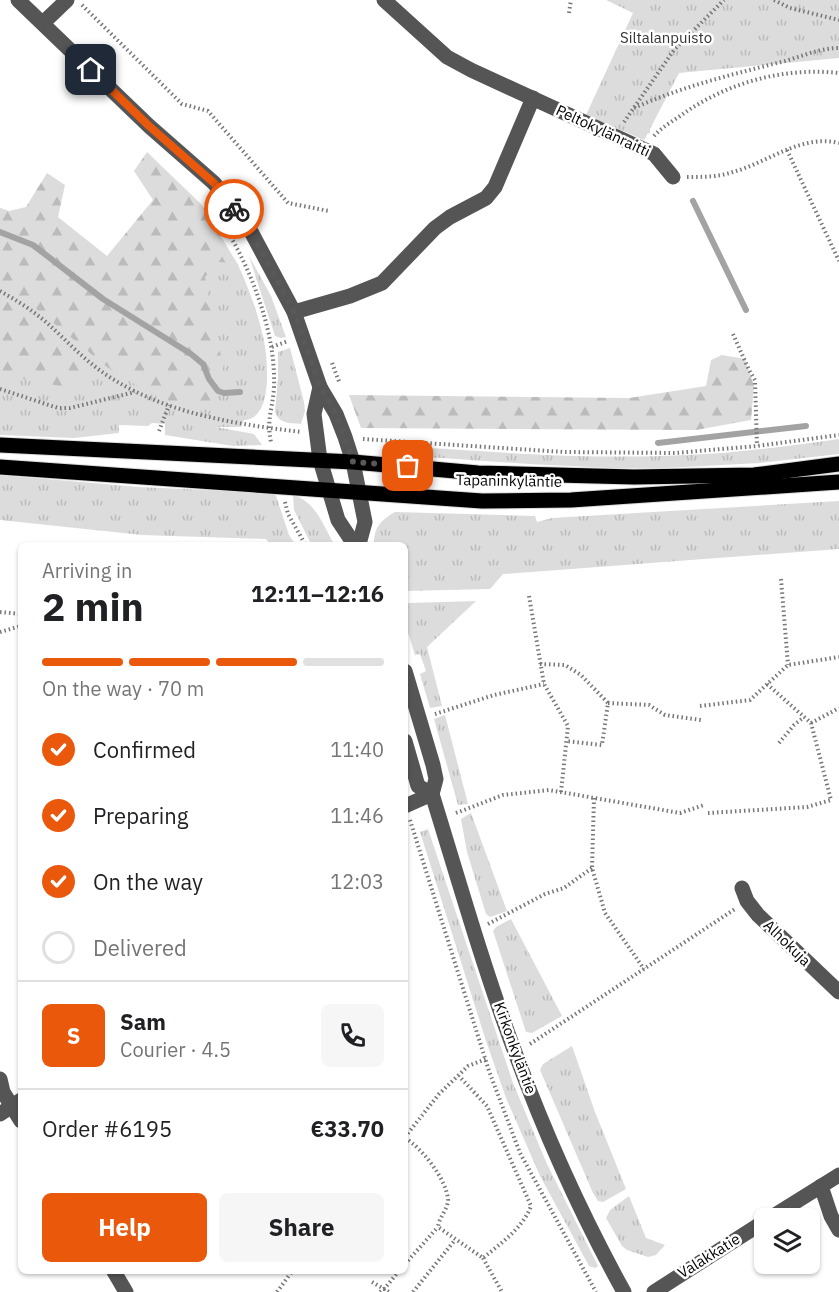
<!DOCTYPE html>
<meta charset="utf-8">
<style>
:root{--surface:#fff;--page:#f6f6f6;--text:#202124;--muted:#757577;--line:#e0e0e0;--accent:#ea580c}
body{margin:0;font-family:"IBM Plex Sans",sans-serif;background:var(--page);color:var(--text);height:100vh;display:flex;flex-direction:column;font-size:22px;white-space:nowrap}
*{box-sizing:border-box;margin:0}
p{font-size:20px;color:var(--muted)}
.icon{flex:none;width:33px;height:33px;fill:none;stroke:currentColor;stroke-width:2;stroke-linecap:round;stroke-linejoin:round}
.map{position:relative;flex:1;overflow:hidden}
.side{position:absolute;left:18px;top:542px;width:390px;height:732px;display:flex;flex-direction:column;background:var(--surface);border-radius:9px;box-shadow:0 2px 4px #0004}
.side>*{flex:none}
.tools{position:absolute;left:754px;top:1208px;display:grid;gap:12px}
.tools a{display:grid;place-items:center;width:66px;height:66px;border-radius:9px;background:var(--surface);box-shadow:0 2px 4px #0004;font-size:30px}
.pin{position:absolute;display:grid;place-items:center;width:51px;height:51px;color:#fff;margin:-26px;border-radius:12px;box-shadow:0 3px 9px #0006}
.courier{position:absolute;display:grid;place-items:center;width:60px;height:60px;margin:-30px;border:4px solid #ea580c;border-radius:50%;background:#fff;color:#222;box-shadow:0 2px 8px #0007}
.overview em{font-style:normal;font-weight:700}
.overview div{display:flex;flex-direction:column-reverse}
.overview{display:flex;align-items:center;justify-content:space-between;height:102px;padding:0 24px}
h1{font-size:39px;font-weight:700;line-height:45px}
.bar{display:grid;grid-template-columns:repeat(4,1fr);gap:9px 6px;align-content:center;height:72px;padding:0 24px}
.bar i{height:8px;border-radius:4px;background:var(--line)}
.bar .on{background:var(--accent)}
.bar p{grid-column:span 4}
.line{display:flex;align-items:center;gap:15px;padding:0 24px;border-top:2px solid var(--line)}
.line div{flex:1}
.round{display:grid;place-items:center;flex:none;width:63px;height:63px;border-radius:9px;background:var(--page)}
ol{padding:0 24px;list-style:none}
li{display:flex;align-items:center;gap:18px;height:66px}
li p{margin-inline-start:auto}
li .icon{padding:6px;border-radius:50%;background:var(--accent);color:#fff;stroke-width:4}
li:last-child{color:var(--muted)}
li i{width:33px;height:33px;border:3px solid var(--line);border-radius:50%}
.cta{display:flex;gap:12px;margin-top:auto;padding:12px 24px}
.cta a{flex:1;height:69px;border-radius:9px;background:var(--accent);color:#fff;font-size:24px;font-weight:700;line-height:69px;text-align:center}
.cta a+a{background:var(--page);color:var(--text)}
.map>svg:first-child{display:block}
.grass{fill:url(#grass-tufts)}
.forest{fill:url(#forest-firs)}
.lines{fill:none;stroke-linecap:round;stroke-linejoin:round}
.stream{stroke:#a3a3a3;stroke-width:6}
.major-casing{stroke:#dbdbdb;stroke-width:17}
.path{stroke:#777;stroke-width:4;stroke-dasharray:1.5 3;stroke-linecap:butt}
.minor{stroke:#555;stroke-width:15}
.major{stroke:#000;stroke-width:15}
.done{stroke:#595959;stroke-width:6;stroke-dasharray:0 10.8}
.route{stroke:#ea580c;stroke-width:8}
.labels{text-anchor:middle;stroke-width:5;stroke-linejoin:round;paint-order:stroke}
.park-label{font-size:15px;fill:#333;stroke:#fff}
.street-label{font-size:15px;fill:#000;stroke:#fff}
</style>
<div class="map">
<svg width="839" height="1292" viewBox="0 0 839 1292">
<defs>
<pattern id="grass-tufts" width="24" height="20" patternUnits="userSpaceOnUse" patternTransform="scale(1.5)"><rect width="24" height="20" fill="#dcdcdc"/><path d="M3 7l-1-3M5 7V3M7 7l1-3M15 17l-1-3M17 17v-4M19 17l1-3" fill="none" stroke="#bbb"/></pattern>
<pattern id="forest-firs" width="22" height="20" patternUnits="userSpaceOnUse" patternTransform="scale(1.5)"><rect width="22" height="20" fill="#dcdcdc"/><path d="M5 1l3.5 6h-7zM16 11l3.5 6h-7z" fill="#bbb"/></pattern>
</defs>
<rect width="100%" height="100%" fill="#fff"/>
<g class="grass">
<polygon points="606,0 839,0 839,58 679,73 650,129 650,134 648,133 644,140 586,115 633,13"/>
<path d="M176,185L231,263H237C248,285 262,324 265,347C268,367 272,419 244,420L241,427H216L254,434L262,445L233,446L165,435V424L152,423L148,426L119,425V433L74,438L0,435V208L22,216L108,281Z"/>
<polygon points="249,256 271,296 286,337 281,338 275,336"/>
<path d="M290,348L304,402L305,411L301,424C290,423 278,424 275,411L278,380V352Z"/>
<path d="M839,439V454L760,463L665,468H609L529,464L397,455L399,446C494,452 590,460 685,455C737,453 788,446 839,439Z"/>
<polygon points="0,475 139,487 275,493 289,535 295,544 270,544 266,539 142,535 0,520"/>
<path d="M293,495C316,502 323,525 334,544H311L294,510Z"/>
<path d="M839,501V549L503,574L490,589L405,591V544H374C373,528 382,519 395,512L535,516L537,522L552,518Z"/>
<polygon points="476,601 427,647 442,706 430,708 420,674 426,671 420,654 415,655 405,623 405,605 409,603"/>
<polygon points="445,715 468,804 458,805 434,719"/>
<polygon points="471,813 507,911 490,917 486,914 467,852 461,819"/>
<polygon points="428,829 513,1083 547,1164 598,1266 595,1268 589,1266 540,1176 506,1098 486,1041 420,832"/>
<polygon points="511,919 562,1016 532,1033 526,1032 493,931 496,927"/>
<polygon points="572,1046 595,1112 626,1189 603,1202 598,1201 593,1193 540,1070 543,1064"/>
<polygon points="629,1196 646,1238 665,1245 656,1255 648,1257 627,1250 622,1246 606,1218 610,1210"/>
</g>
<g class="forest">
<polygon points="147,152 202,205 237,263 218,262 205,277 217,343 224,365 212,401 186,408 146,391 107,367 23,298 0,285 0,208 9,211 26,207 47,173 65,185 58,217 107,256 153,200 134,171"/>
<path d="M0,298C35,315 62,345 90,371L69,388L0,374Z"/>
<polygon points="722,355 745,359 754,386 751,420 696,430 361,428 349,395 629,398 706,386 711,360"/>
</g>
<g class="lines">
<g class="stream">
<polyline points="693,201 746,310"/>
<polyline points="0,232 33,245 103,299 191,354 203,364 209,379 218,391 224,393 240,392"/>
<polyline points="658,443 806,426"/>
</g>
<defs>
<g id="major">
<polyline points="0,445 353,462 478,473 634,477 754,475 839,464"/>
<polyline points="0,467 482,501 571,500 839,482"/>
</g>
</defs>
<use href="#major" class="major-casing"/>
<g class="path">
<polyline points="774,0 790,8 839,20"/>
<polyline points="82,5 182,104 208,111 288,203 329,211"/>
<polyline points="569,13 571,0"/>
<path d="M634,108C683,86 734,74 785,61C803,56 820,48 839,48"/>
<polyline points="624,122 674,50 724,0"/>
<path d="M654,136C661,128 671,122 680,116C726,83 782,67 839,73"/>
<polyline points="787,150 839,261"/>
<path d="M687,177C703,177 718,177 733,172C769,162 801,134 839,143"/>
<path d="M226,229C253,273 276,335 274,387C273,408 266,420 271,442"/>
<path d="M0,291C16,300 32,310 46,322C65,339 83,359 105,374C163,413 233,424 302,432"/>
<polyline points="733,334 749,370 755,380 757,446"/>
<polyline points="272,347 288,341"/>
<polyline points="332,363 340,384"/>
<polyline points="0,389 58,408 70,408 135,392"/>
<polyline points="159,431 169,405"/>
<polyline points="363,439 564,452 675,453 757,446 839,435"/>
<polyline points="285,502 288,514 305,544"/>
<polyline points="781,579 788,665"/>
<polyline points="529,596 544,684 568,726 561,792"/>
<polyline points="0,612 21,614"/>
<polyline points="0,632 21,626"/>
<polyline points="540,664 565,665 581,675 608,703 602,745 566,741"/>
<polyline points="608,703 649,705 665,715 701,720"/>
<polyline points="700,706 750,700 788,665 839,657"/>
<polyline points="435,714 494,695 544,684"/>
<polyline points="811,723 839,708"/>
<polyline points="779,743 794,725 804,717"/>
<polyline points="594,798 592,868 605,913 644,969"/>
<polyline points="456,813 503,795 549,790 680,813 704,805"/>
<polyline points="708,813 807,807 831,800 811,723 767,684"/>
<polyline points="410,820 489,1071 520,1153 596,1292"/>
<polyline points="488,924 545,894 564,888 592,868"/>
<polyline points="530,1044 735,909"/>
<polyline points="405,1137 439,1094 468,1066 486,1059"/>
<path d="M405,1138C422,1148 447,1180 448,1200C448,1209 439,1217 438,1227L483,1258C500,1244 523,1228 531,1206L487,1106L459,1076"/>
<polyline points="483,1258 502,1292"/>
<polyline points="405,1264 438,1227"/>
<polyline points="372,1282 384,1289 400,1270"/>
<polyline points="277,1292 293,1270"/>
<polyline points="380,1292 384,1289 389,1292"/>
<polyline points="413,1292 455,1240"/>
</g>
<g class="minor">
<polyline points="18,0 149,126 214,183 248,226 294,312 320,387 336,414 345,437 353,462 365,522 359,544"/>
<polyline points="384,0 447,57 471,70 654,154 673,177"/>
<polyline points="43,23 67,0"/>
<polyline points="294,312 350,296 382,283 435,228 450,217 486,198 495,187 533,98"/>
<polyline points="320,387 314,414 320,460 338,520 354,544"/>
<path d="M405,671L433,765L436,779L432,794C459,881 484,970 516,1055C546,1136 582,1216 624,1292"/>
<polyline points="405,741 418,786 432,794"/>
<polyline points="405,806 432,794"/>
<polyline points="742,888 747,901 758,915 839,992"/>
<polyline points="0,1079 3,1092 21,1121"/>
<polyline points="0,1114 21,1100"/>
<polyline points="821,1186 831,1216 839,1230"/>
<polyline points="770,1218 839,1175"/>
<polyline points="113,1270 126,1292"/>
<polyline points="654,1292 765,1221"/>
</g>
<use href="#major" class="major"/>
</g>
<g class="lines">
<polyline class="done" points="234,209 248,226 294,312 320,387 336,414 353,462 408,466"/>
<polyline class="route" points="91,70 149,126 214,183 234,209"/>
</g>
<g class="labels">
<g class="park-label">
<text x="666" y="43">Siltalanpuisto</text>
</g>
<g class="street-label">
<text transform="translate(603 131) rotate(25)" y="5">Peltokylänraitti</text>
<text transform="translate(509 481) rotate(1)" y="5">Tapaninkyläntie</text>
<text transform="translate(787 943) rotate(44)" y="5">Alhokuja</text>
<text transform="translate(515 1048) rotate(70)" y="5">Kirkonkyläntie</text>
<text transform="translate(709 1256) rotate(-32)" y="5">Valakkatie</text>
</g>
</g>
</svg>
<div class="tools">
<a><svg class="icon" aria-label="layers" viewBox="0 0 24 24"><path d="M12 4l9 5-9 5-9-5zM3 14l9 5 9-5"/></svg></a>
</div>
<div class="pin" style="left:408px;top:466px;background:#ea580c"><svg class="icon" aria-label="bag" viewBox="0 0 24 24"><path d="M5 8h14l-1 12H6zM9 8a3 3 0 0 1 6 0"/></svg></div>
<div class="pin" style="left:91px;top:70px;background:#1f2937"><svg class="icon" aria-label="home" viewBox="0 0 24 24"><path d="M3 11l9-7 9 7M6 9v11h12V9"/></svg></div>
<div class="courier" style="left:234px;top:209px"><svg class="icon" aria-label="bike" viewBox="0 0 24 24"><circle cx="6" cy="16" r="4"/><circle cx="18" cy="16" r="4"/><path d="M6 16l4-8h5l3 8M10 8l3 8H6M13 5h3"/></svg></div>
<section class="side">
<div class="overview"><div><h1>2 min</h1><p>Arriving in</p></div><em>12:11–12:16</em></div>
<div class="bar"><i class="on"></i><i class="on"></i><i class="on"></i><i></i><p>On the way · 70 m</p></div>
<ol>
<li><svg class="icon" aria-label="check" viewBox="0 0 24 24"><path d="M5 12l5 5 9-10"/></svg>Confirmed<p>11:40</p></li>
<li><svg class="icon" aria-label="check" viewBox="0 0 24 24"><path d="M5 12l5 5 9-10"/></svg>Preparing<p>11:46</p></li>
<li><svg class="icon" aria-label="check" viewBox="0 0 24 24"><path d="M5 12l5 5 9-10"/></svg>On the way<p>12:03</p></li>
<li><i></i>Delivered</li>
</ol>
<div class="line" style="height:108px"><b class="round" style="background:var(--accent);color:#fff">S</b><div><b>Sam</b><p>Courier · 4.5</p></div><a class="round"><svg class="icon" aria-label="phone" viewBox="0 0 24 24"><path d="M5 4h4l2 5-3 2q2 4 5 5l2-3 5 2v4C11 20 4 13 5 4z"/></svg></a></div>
<div class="line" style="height:78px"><div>Order #6195</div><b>€33.70</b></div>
<div class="cta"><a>Help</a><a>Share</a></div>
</section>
</div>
